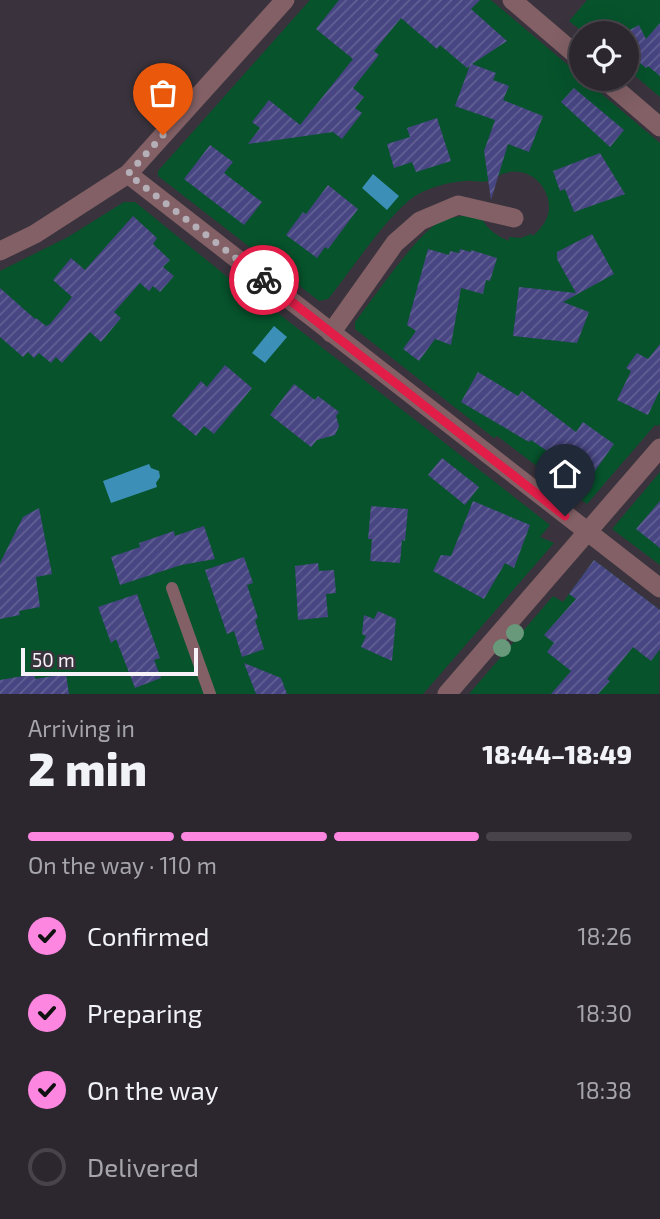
<!DOCTYPE html>
<meta charset="utf-8">
<style>
:root{--surface:#2c262e;--page:#342e36;--text:#f1f3f6;--muted:#a6a5aa;--line:#48434a;--accent:#fd86e1}
body{margin:0;font-family:"Exo 2",sans-serif;background:var(--page);color:var(--text);height:100vh;display:flex;flex-direction:column;font-size:26px;white-space:nowrap}
*{box-sizing:border-box;margin:0}
p{font-size:23px;color:var(--muted)}
.icon{flex:none;width:38px;height:38px;fill:none;stroke:currentColor;stroke-width:2;stroke-linecap:round;stroke-linejoin:round}
.map{position:relative;height:694px;overflow:hidden}
.drawer{display:flex;flex-direction:column;background:var(--surface);flex:1}
.drawer>*{flex:none}
.tools{position:absolute;left:569px;top:21px;display:grid;gap:14px}
.tools a{display:grid;place-items:center;width:70px;height:70px;border-radius:50%;background:var(--surface);box-shadow:0 7px 28px #0002,0 0 0 2px var(--line);font-size:35px}
.scale{position:absolute;left:21px;bottom:18px;width:177px;box-sizing:border-box;padding-left:7px;border:4px solid #f7f2f9;border-top:0;font-size:19px;line-height:24px;white-space:nowrap;color:#f7f2f9;-webkit-text-stroke:5px #3a333d;paint-order:stroke}
.pin{position:absolute;display:grid;place-items:center;width:60px;height:60px;color:#fff;margin:-72px -30px;border-radius:50% 50% 50% 0;rotate:-45deg;box-shadow:0 0 7px #0007}
.pin .icon{rotate:45deg}
.courier{position:absolute;display:grid;place-items:center;width:70px;height:70px;margin:-35px;border:5px solid #e11d48;border-radius:50%;background:#fff;color:#222;box-shadow:0 2px 9px #0007}
.summary em{font-style:normal;font-weight:800}
.summary div{display:flex;flex-direction:column-reverse}
.summary{display:flex;align-items:center;justify-content:space-between;height:119px;padding:0 28px}
h1{font-size:46px;font-weight:800;line-height:52px}
.bar{display:grid;grid-template-columns:repeat(4,1fr);gap:10px 7px;align-content:center;height:84px;padding:0 28px}
.bar i{height:9px;border-radius:5px;background:var(--line)}
.bar .active{background:var(--accent)}
.bar p{grid-column:span 4}
ol{padding:0 28px;list-style:none}
li{display:flex;align-items:center;gap:21px;height:77px}
li p{margin-inline-start:auto}
li .icon{padding:7px;border-radius:50%;background:var(--accent);color:#111;stroke-width:4}
li:last-child{color:var(--muted)}
li i{width:38px;height:38px;border:4px solid var(--line);border-radius:50%}
.map>svg:first-child{display:block}
.green{fill:#06532c}
.water{fill:#3c90b7}
.building{fill:url(#building-hatch)}
.lines{fill:none;stroke-linecap:round;stroke-linejoin:round}
.service{stroke:#826065;stroke-width:12}
.minor{stroke:#826065;stroke-width:19}
.tree{fill:#67997a}
.done{stroke:#b5afb7;stroke-width:7;stroke-dasharray:0 12.6}
.route{stroke:#e11d48;stroke-width:9}
</style>
<div class="map">
<svg width="660" height="694" viewBox="0 0 660 694">
<defs>
<pattern id="building-hatch" width="6" height="6" patternUnits="userSpaceOnUse" patternTransform="scale(1.75)"><rect width="6" height="6" fill="#474582"/><path d="M-1 1l2-2M0 6l6-6M5 7l2-2" fill="none" stroke="#626094"/></pattern>
</defs>
<rect width="100%" height="100%" fill="#3a333d"/>
<g class="green">
<path d="M310,0H491L581,76V79H584L660,143V424L658,426L655,425L587,504L497,436L494,438L355,329V322C374,298 417,233 441,221C454,216 467,215 480,215C487,230 497,236 509,241V237L521,238L531,234L533,236C544,226 552,215 548,199C543,179 523,166 502,174C498,176 493,180 488,181C481,183 473,180 466,181C449,182 430,187 415,196C387,215 351,271 328,299L319,301L158,176V171Z"/>
<polygon points="587,0 660,0 660,97 627,69 626,33 584,33 569,21"/>
<polygon points="124,202 135,202 246,292 252,293 550,525 540,537 554,543 423,694 0,694 0,271 68,237"/>
<polygon points="660,472 660,565 612,529"/>
<polygon points="594,560 660,610 659,694 469,694 553,596 563,602"/>
</g>
<g class="water">
<polygon points="373,174 399,196 387,210 362,188"/>
<polygon points="274,326 287,337 265,363 252,353"/>
<polygon points="149,464 151,468 159,471 160,477 156,483 157,487 111,503 103,481"/>
</g>
<g class="building">
<polygon points="339,0 480,0 471,9 507,41 472,64 496,73 493,80 509,86 503,100 543,116 529,152 508,144 491,200 484,151 495,120 455,106 470,65 467,68 440,45 437,49 401,18 374,51 379,55 353,88 364,97 355,108 362,113 342,139 333,132 248,144 260,128 252,122 269,100 300,125 353,59 316,29"/>
<polygon points="660,23 660,76 648,66 646,68 626,51 626,32 639,25 646,39"/>
<polygon points="574,88 624,130 610,147 561,102"/>
<polygon points="437,118 451,161 416,172 412,162 394,168 387,144 410,137 407,128"/>
<polygon points="210,145 233,162 224,173 262,202 244,225 184,179"/>
<polygon points="600,153 625,194 574,212 565,189 560,191 553,171"/>
<polygon points="328,185 358,209 328,249 325,247 317,258 286,235 303,212 306,214"/>
<polygon points="133,216 157,238 153,244 170,260 163,267 174,276 160,292 153,286 149,291 140,283 114,312 121,318 101,342 90,332 62,363 56,357 51,363 39,353 34,358 28,352 23,357 0,337 0,288 35,319 36,318 46,326 50,324 72,297 53,280 71,258 85,270"/>
<polygon points="592,234 614,274 563,302 589,312 577,343 513,336 519,287 576,293 557,259 557,252"/>
<polygon points="428,249 449,255 450,251 459,253 460,249 471,252 471,250 497,258 490,281 486,280 483,294 461,288 451,345 435,339 419,361 403,349 416,331 407,325"/>
<polygon points="660,344 660,390 648,415 617,400 631,371 626,368 637,353 648,359"/>
<polygon points="225,365 252,388 214,434 204,426 196,436 172,416 201,381 207,387"/>
<polygon points="478,372 518,396 522,391 576,432 583,422 614,444 587,482 564,466 566,464 531,440 529,442 461,402"/>
<polygon points="294,384 315,400 318,396 339,412 336,416 339,426 335,435 317,440 311,447 270,415"/>
<polygon points="442,458 479,487 465,505 428,475"/>
<polygon points="473,501 530,525 514,568 505,563 484,599 433,571 441,555 451,556"/>
<polygon points="660,501 660,548 636,529"/>
<polygon points="371,506 408,509 405,541 402,540 400,563 370,561 372,539 368,539"/>
<polygon points="39,508 52,574 36,577 40,607 19,611 20,615 0,619 0,563 23,517"/>
<polygon points="204,526 215,559 181,565 120,585 111,557 140,547 139,543 174,531 175,536"/>
<polygon points="244,557 253,583 247,585 258,618 255,620 264,649 242,657 234,631 227,634 205,570"/>
<polygon points="594,560 660,610 660,649 651,661 633,647 607,679 610,681 598,694 551,694 571,671 547,652 554,643 544,635 576,599 569,594"/>
<polygon points="318,563 319,571 334,570 336,593 326,594 328,617 298,620 295,566"/>
<polygon points="137,594 160,658 154,660 161,678 135,688 116,639 111,643 98,607"/>
<polygon points="378,611 396,619 392,661 361,647 366,636 362,634 364,615 374,619"/>
<polygon points="244,663 281,678 287,694 256,694"/>
<polygon points="35,674 35,679 66,674 69,694 0,694 0,680"/>
</g>
<g class="lines">
<polyline class="service" points="172,588 210,694"/>
<g class="minor">
<polyline points="512,0 581,59"/>
<polyline points="604,79 660,127"/>
<polyline points="128,174 660,588"/>
<polyline points="0,251 35,234 128,174 285,0"/>
<polyline points="331,333 395,243 420,221 458,205 514,218"/>
<polyline points="447,694 660,448"/>
</g>
</g>
<g class="tree">
<circle cx="515" cy="633" r="9"/>
<circle cx="502" cy="648" r="9"/>
</g>
<g class="lines">
<polyline class="done" points="163,135 128,174 264,280"/>
<polyline class="route" points="264,280 565,516"/>
</g>
</svg>
<div class="tools">
<a><svg class="icon" aria-label="locate" viewBox="0 0 24 24"><circle cx="12" cy="12" r="6"/><path d="M12 2v4M12 18v4M2 12h4M18 12h4"/></svg></a>
</div>
<div class="scale">50 m</div>
<div class="pin" style="left:163px;top:135px;background:#ea580c"><svg class="icon" aria-label="bag" viewBox="0 0 24 24"><path d="M5 8h14l-1 12H6zM9 8a3 3 0 0 1 6 0"/></svg></div>
<div class="pin" style="left:565px;top:516px;background:#1f2937"><svg class="icon" aria-label="home" viewBox="0 0 24 24"><path d="M3 11l9-7 9 7M6 9v11h12V9"/></svg></div>
<div class="courier" style="left:264px;top:280px"><svg class="icon" aria-label="bike" viewBox="0 0 24 24"><circle cx="6" cy="16" r="4"/><circle cx="18" cy="16" r="4"/><path d="M6 16l4-8h5l3 8M10 8l3 8H6M13 5h3"/></svg></div>
</div>
<section class="drawer">
<div class="summary"><div><h1>2 min</h1><p>Arriving in</p></div><em>18:44–18:49</em></div>
<div class="bar"><i class="active"></i><i class="active"></i><i class="active"></i><i></i><p>On the way · 110 m</p></div>
<ol>
<li><svg class="icon" aria-label="check" viewBox="0 0 24 24"><path d="M5 12l5 5 9-10"/></svg>Confirmed<p>18:26</p></li>
<li><svg class="icon" aria-label="check" viewBox="0 0 24 24"><path d="M5 12l5 5 9-10"/></svg>Preparing<p>18:30</p></li>
<li><svg class="icon" aria-label="check" viewBox="0 0 24 24"><path d="M5 12l5 5 9-10"/></svg>On the way<p>18:38</p></li>
<li><i></i>Delivered</li>
</ol>
</section>
